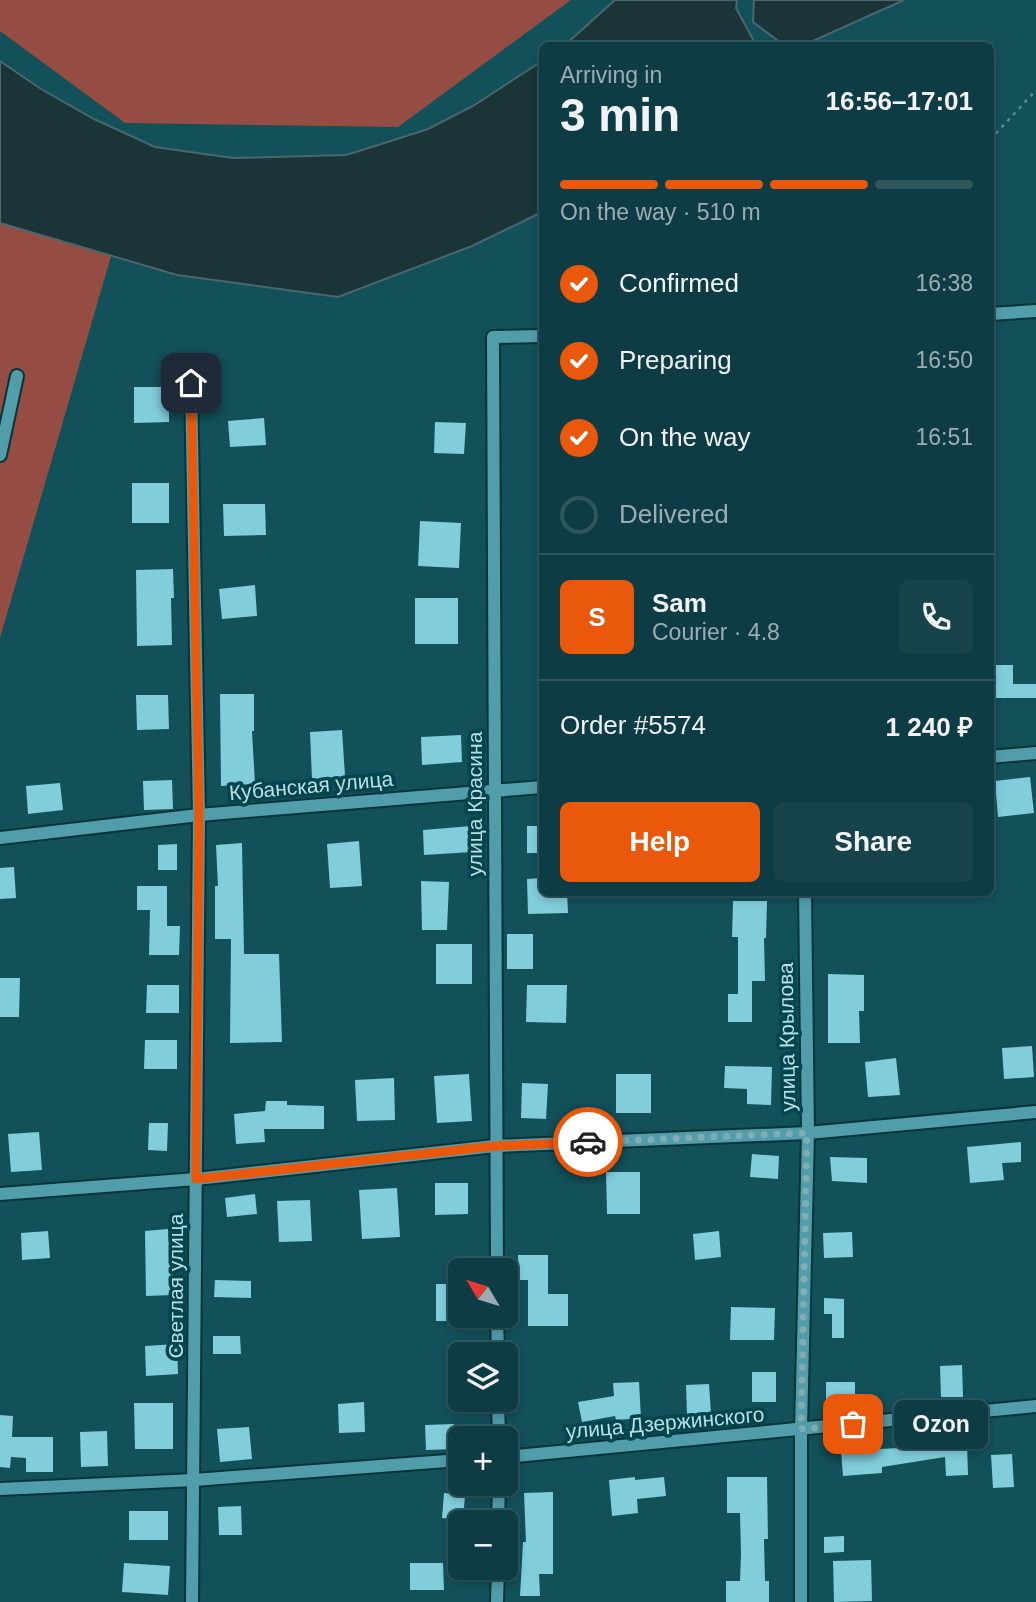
<!DOCTYPE html>
<meta charset="utf-8">
<style>
:root{--surface:#0e3c44;--page:#17434b;--text:#f1f3f6;--muted:#9badb2;--line:#2e565d;--accent:#ea580c}
body{margin:0;font-family:Helvetica,sans-serif;background:var(--page);color:var(--text);height:100vh;display:flex;flex-direction:column;font-size:26px;white-space:nowrap}
*{box-sizing:border-box;margin:0}
p{font-size:23px;color:var(--muted)}
.icon{flex:none;width:38px;height:38px;fill:none;stroke:currentColor;stroke-width:2;stroke-linecap:round;stroke-linejoin:round}
.map{position:relative;flex:1;overflow:hidden}
.details{position:absolute;left:539px;top:42px;width:455px;height:854px;display:flex;flex-direction:column;background:var(--surface);border-radius:10px;box-shadow:0 4px 10px #0003,0 0 0 2px var(--line)}
.details>*{flex:none}
.needle{width:46px;rotate:308deg}
.tools{position:absolute;left:448px;top:1258px;display:grid;gap:14px}
.tools a{display:grid;place-items:center;width:70px;height:70px;border-radius:10px;background:var(--surface);box-shadow:0 4px 10px #0003,0 0 0 2px var(--line);font-size:35px}
.pin{position:absolute;display:grid;place-items:center;width:60px;height:60px;color:#fff;margin:-30px;border-radius:14px;box-shadow:0 4px 10px #0006}
.courier{position:absolute;display:grid;place-items:center;width:70px;height:70px;margin:-35px;border:5px solid #ea580c;border-radius:50%;background:#fff;color:#222;box-shadow:0 2px 9px #0007}
.bubble{position:absolute;height:49px;border-radius:10px;background:var(--surface);box-shadow:0 4px 10px #0003,0 0 0 2px var(--line);font-size:23px;font-weight:700;line-height:49px;text-align:center}
.headline em{font-style:normal;font-weight:700}
.headline div{display:flex;flex-direction:column-reverse}
.headline{display:flex;align-items:center;justify-content:space-between;height:119px;padding:0 21px}
h1{font-size:46px;font-weight:700;line-height:52px}
.bar{display:grid;grid-template-columns:repeat(4,1fr);gap:10px 7px;align-content:center;height:84px;padding:0 21px}
.bar i{height:9px;border-radius:5px;background:var(--line)}
.bar .current{background:var(--accent)}
.bar p{grid-column:span 4}
.line{display:flex;align-items:center;gap:18px;padding:0 21px;border-top:2px solid var(--line)}
.line div{flex:1}
.round{display:grid;place-items:center;flex:none;width:74px;height:74px;border-radius:10px;background:var(--page)}
ol{padding:0 21px;list-style:none}
li{display:flex;align-items:center;gap:21px;height:77px}
li p{margin-inline-start:auto}
li .icon{padding:7px;border-radius:50%;background:var(--accent);color:#fff;stroke-width:4}
li:last-child{color:var(--muted)}
li i{width:38px;height:38px;border:4px solid var(--line);border-radius:50%}
.action{display:flex;gap:14px;margin-top:auto;padding:14px 21px}
.action a{flex:1;height:80px;border-radius:10px;background:var(--accent);color:#fff;font-size:28px;font-weight:700;line-height:80px;text-align:center}
.action a+a{background:var(--page);color:var(--text)}
.map>svg:first-child{display:block}
.green{fill:#954c42}
.water{fill:#1b3438;stroke:#4b676c;stroke-width:2}
.building{fill:#81cdda}
.lines{fill:none;stroke-linecap:round;stroke-linejoin:round}
.minor-casing{stroke:#08343a;stroke-width:16}
.path{stroke:#578b93;stroke-width:2.5;stroke-dasharray:3.5 5;stroke-linecap:butt}
.minor{stroke:#519daa;stroke-width:12}
.done{stroke:#80adb4;stroke-width:7;stroke-dasharray:0 12.6}
.route{stroke:#ea580c;stroke-width:9}
.labels{text-anchor:middle;stroke-width:7;stroke-linejoin:round;paint-order:stroke}
.street-label{font-size:21px;fill:#bbdfe5;stroke:#00464f}
</style>
<div class="map">
<svg width="1036" height="1602" viewBox="0 0 1036 1602">
<rect width="100%" height="100%" fill="#12505a"/>
<g class="green">
<polygon points="0,0 571,0 398,127 125,123 0,31"/>
<polygon points="0,211 112,253 0,638"/>
</g>
<g class="water">
<polygon points="615,0 737,0 736,8 756,45 565,45"/>
<polygon points="754,0 904,0 804,45 784,45 753,22"/>
<polygon points="0,61 41,89 94,119 155,147 233,158 346,155 391,141 428,129 473,106 542,61 542,212 472,246 338,297 177,275 0,223"/>
</g>
<g class="building">
<polygon points="134,387 169,387 169,422 134,423"/>
<polygon points="264,418 266,445 230,447 228,421"/>
<polygon points="435,422 466,423 464,454 434,453"/>
<rect x="132" y="483" width="37" height="40"/>
<polygon points="223,504 265,504 266,535 224,536"/>
<polygon points="420,521 461,523 459,568 418,566"/>
<polygon points="173,569 174,598 171,598 172,645 137,646 136,570"/>
<polygon points="255,585 257,616 222,619 219,589"/>
<rect x="415" y="598" width="43" height="46"/>
<polygon points="990,665 1013,665 1013,684 1036,684 1036,698 990,698"/>
<polygon points="220,694 254,694 254,731 252,731 255,784 221,786"/>
<polygon points="136,695 168,695 169,729 137,730"/>
<polygon points="342,730 345,776 312,779 310,732"/>
<polygon points="461,735 462,762 422,765 421,737"/>
<polygon points="1030,777 1034,813 998,817 995,781"/>
<polygon points="172,780 173,809 144,810 143,781"/>
<polygon points="60,783 63,810 28,814 26,786"/>
<polygon points="471,826 472,852 424,855 423,830"/>
<rect x="527" y="826" width="15" height="27"/>
<polygon points="359,841 362,886 330,888 327,844"/>
<polygon points="242,843 244,954 279,954 282,1042 230,1043 231,939 215,939 215,886 218,886 216,845"/>
<polygon points="177,844 177,870 158,870 158,845"/>
<polygon points="14,867 16,898 0,899 0,868"/>
<polygon points="542,878 542,892 567,892 568,913 528,914 527,879"/>
<polygon points="421,881 449,882 447,930 422,930"/>
<polygon points="137,886 167,886 167,926 180,926 179,955 149,955 150,910 137,910"/>
<polygon points="733,901 767,901 766,938 764,938 765,981 752,981 752,1022 728,1022 728,994 738,994 738,937 732,937"/>
<rect x="507" y="934" width="26" height="35"/>
<rect x="436" y="944" width="36" height="40"/>
<polygon points="828,974 864,975 864,1011 859,1011 860,1043 828,1043"/>
<polygon points="0,978 20,978 19,1017 0,1017"/>
<polygon points="147,985 179,985 179,1013 146,1013"/>
<polygon points="527,985 567,985 566,1023 526,1022"/>
<polygon points="145,1040 177,1040 177,1069 144,1069"/>
<polygon points="1032,1046 1034,1077 1004,1079 1002,1048"/>
<polygon points="896,1058 900,1095 868,1097 865,1062"/>
<polygon points="725,1066 772,1067 771,1105 747,1104 747,1089 724,1088"/>
<polygon points="469,1074 472,1121 437,1123 434,1076"/>
<rect x="616" y="1074" width="35" height="39"/>
<polygon points="394,1078 395,1120 357,1121 355,1080"/>
<polygon points="522,1083 548,1084 546,1119 521,1118"/>
<polygon points="266,1101 287,1101 287,1105 324,1106 324,1129 264,1129 265,1142 236,1144 234,1114 265,1111"/>
<polygon points="149,1123 168,1123 167,1151 148,1150"/>
<polygon points="39,1132 42,1170 11,1172 8,1134"/>
<polygon points="1021,1142 1021,1162 1002,1163 1004,1180 970,1183 967,1147"/>
<polygon points="752,1154 779,1156 778,1179 750,1177"/>
<polygon points="830,1157 867,1158 867,1183 832,1181"/>
<polygon points="606,1172 640,1172 640,1214 607,1214"/>
<polygon points="435,1183 468,1183 468,1214 435,1215"/>
<polygon points="397,1188 400,1237 362,1239 359,1190"/>
<polygon points="255,1194 257,1214 227,1217 225,1198"/>
<polygon points="310,1200 312,1241 279,1242 277,1201"/>
<polygon points="168,1229 170,1267 173,1267 173,1295 146,1296 145,1231"/>
<polygon points="48,1231 50,1258 22,1260 21,1233"/>
<polygon points="719,1231 721,1257 695,1260 693,1234"/>
<polygon points="852,1232 853,1257 824,1258 823,1233"/>
<polygon points="518,1255 548,1255 548,1294 568,1294 568,1326 528,1326 528,1280 519,1280"/>
<polygon points="215,1280 251,1281 251,1298 214,1297"/>
<rect x="436" y="1284" width="24" height="37"/>
<polygon points="824,1298 844,1299 844,1338 832,1338 832,1314 824,1314"/>
<polygon points="731,1307 775,1308 774,1340 730,1340"/>
<polygon points="213,1336 240,1336 241,1354 213,1354"/>
<polygon points="177,1344 178,1374 146,1376 145,1346"/>
<polygon points="962,1365 963,1397 941,1397 940,1366"/>
<rect x="752" y="1372" width="24" height="30"/>
<polygon points="639,1382 641,1418 616,1420 615,1416 582,1422 578,1402 614,1396 613,1383"/>
<rect x="826" y="1382" width="29" height="30"/>
<polygon points="709,1384 711,1413 687,1415 686,1385"/>
<polygon points="364,1402 365,1432 339,1433 338,1404"/>
<polygon points="134,1403 173,1403 173,1449 135,1449"/>
<polygon points="0,1415 13,1416 12,1437 53,1437 53,1472 26,1472 26,1458 11,1457 10,1468 0,1467"/>
<polygon points="454,1424 456,1449 426,1450 425,1425"/>
<polygon points="249,1427 252,1459 220,1462 217,1429"/>
<polygon points="107,1431 108,1466 81,1467 80,1432"/>
<polygon points="926,1438 927,1444 967,1443 968,1475 946,1476 945,1457 882,1467 882,1473 843,1476 841,1451 900,1448 899,1442"/>
<polygon points="1012,1454 1014,1487 993,1488 991,1455"/>
<polygon points="635,1477 635,1480 664,1477 666,1496 637,1499 638,1513 612,1516 609,1480"/>
<polygon points="727,1477 767,1477 768,1539 764,1539 765,1581 769,1581 769,1602 726,1602 726,1581 740,1581 741,1553 740,1513 727,1513"/>
<polygon points="553,1492 553,1574 539,1574 540,1596 520,1596 523,1542 526,1542 524,1493"/>
<polygon points="444,1493 465,1495 463,1520 442,1518"/>
<polygon points="241,1506 242,1535 219,1535 218,1507"/>
<rect x="129" y="1511" width="39" height="29"/>
<polygon points="844,1536 844,1552 824,1553 824,1537"/>
<polygon points="871,1560 872,1601 834,1602 833,1561"/>
<polygon points="124,1563 170,1566 168,1595 122,1592"/>
<polygon points="410,1563 443,1563 444,1590 410,1590"/>
</g>
<g class="lines">
<defs>
<g id="minor">
<polyline points="990,314 1036,311"/>
<polyline points="191,383 199,815 192,1602"/>
<polyline points="0,455 17,376"/>
<polyline points="990,757 1036,753"/>
<polyline points="0,838 199,815 542,787"/>
<polyline points="0,1194 196,1179 495,1146 808,1133 1036,1112"/>
<polyline points="497,1270 493,337 542,336"/>
<polyline points="497,1316 498,1354"/>
<polyline points="498,1400 499,1438"/>
<polyline points="506,1457 1036,1406"/>
<polyline points="0,1489 194,1480 460,1460"/>
<polyline points="498,1522 499,1484"/>
<polyline points="497,1602 498,1568"/>
<polyline points="801,1602 801,1429 808,1133 805,892"/>
</g>
</defs>
<use href="#minor" class="minor-casing"/>
<polyline class="path" points="990,140 1036,90"/>
<use href="#minor" class="minor"/>
</g>
<g class="lines">
<polyline class="done" points="588,1142 807,1133 801,1429 853,1424"/>
<polyline class="route" points="191,383 199,815 196,1179 495,1146 588,1142"/>
</g>
<g class="labels">
<g class="street-label">
<text transform="translate(311 786) rotate(-5)" y="7">Кубанская улица</text>
<text transform="translate(475 804) rotate(-90)" y="7">улица Красина</text>
<text transform="translate(787 1037) rotate(-91)" y="7">улица Крылова</text>
<text transform="translate(176 1286) rotate(-90)" y="7">Светлая улица</text>
<text transform="translate(665 1423) rotate(-5)" y="7">улица Дзержинского</text>
</g>
</g>
</svg>
<div class="tools">
<a><svg class="needle" viewBox="-14 -14 28 28"><path d="M0-13l5 13h-10z" fill="#e53935"/><path d="M0 13l5-13h-10z" fill="#9badb2"/></svg></a>
<a><svg class="icon" aria-label="layers" viewBox="0 0 24 24"><path d="M12 4l9 5-9 5-9-5zM3 14l9 5 9-5"/></svg></a>
<a>+</a>
<a>−</a>
</div>
<div class="pin" style="left:853px;top:1424px;background:#ea580c"><svg class="icon" aria-label="bag" viewBox="0 0 24 24"><path d="M5 8h14l-1 12H6zM9 8a3 3 0 0 1 6 0"/></svg></div>
<div class="pin" style="left:191px;top:383px;background:#1f2937"><svg class="icon" aria-label="home" viewBox="0 0 24 24"><path d="M3 11l9-7 9 7M6 9v11h12V9"/></svg></div>
<div class="courier" style="left:588px;top:1142px"><svg class="icon" aria-label="car" viewBox="0 0 24 24"><path d="M5 17H2v-5l4-1 3-4h7l3 4 3 1v5h-3M9 17h6M6 11h13"/><circle cx="7" cy="17" r="2"/><circle cx="17" cy="17" r="2"/></svg></div>
<div class="bubble" style="left:894px;top:1400px;width:94px">Ozon</div>
<section class="details">
<div class="headline"><div><h1>3 min</h1><p>Arriving in</p></div><em>16:56–17:01</em></div>
<div class="bar"><i class="current"></i><i class="current"></i><i class="current"></i><i></i><p>On the way · 510 m</p></div>
<ol>
<li><svg class="icon" aria-label="check" viewBox="0 0 24 24"><path d="M5 12l5 5 9-10"/></svg>Confirmed<p>16:38</p></li>
<li><svg class="icon" aria-label="check" viewBox="0 0 24 24"><path d="M5 12l5 5 9-10"/></svg>Preparing<p>16:50</p></li>
<li><svg class="icon" aria-label="check" viewBox="0 0 24 24"><path d="M5 12l5 5 9-10"/></svg>On the way<p>16:51</p></li>
<li><i></i>Delivered</li>
</ol>
<div class="line" style="height:126px"><b class="round" style="background:var(--accent);color:#fff">S</b><div><b>Sam</b><p>Courier · 4.8</p></div><a class="round"><svg class="icon" aria-label="phone" viewBox="0 0 24 24"><path d="M5 4h4l2 5-3 2q2 4 5 5l2-3 5 2v4C11 20 4 13 5 4z"/></svg></a></div>
<div class="line" style="height:91px"><div>Order #5574</div><b>1 240 ₽</b></div>
<div class="action"><a>Help</a><a>Share</a></div>
</section>
</div>
